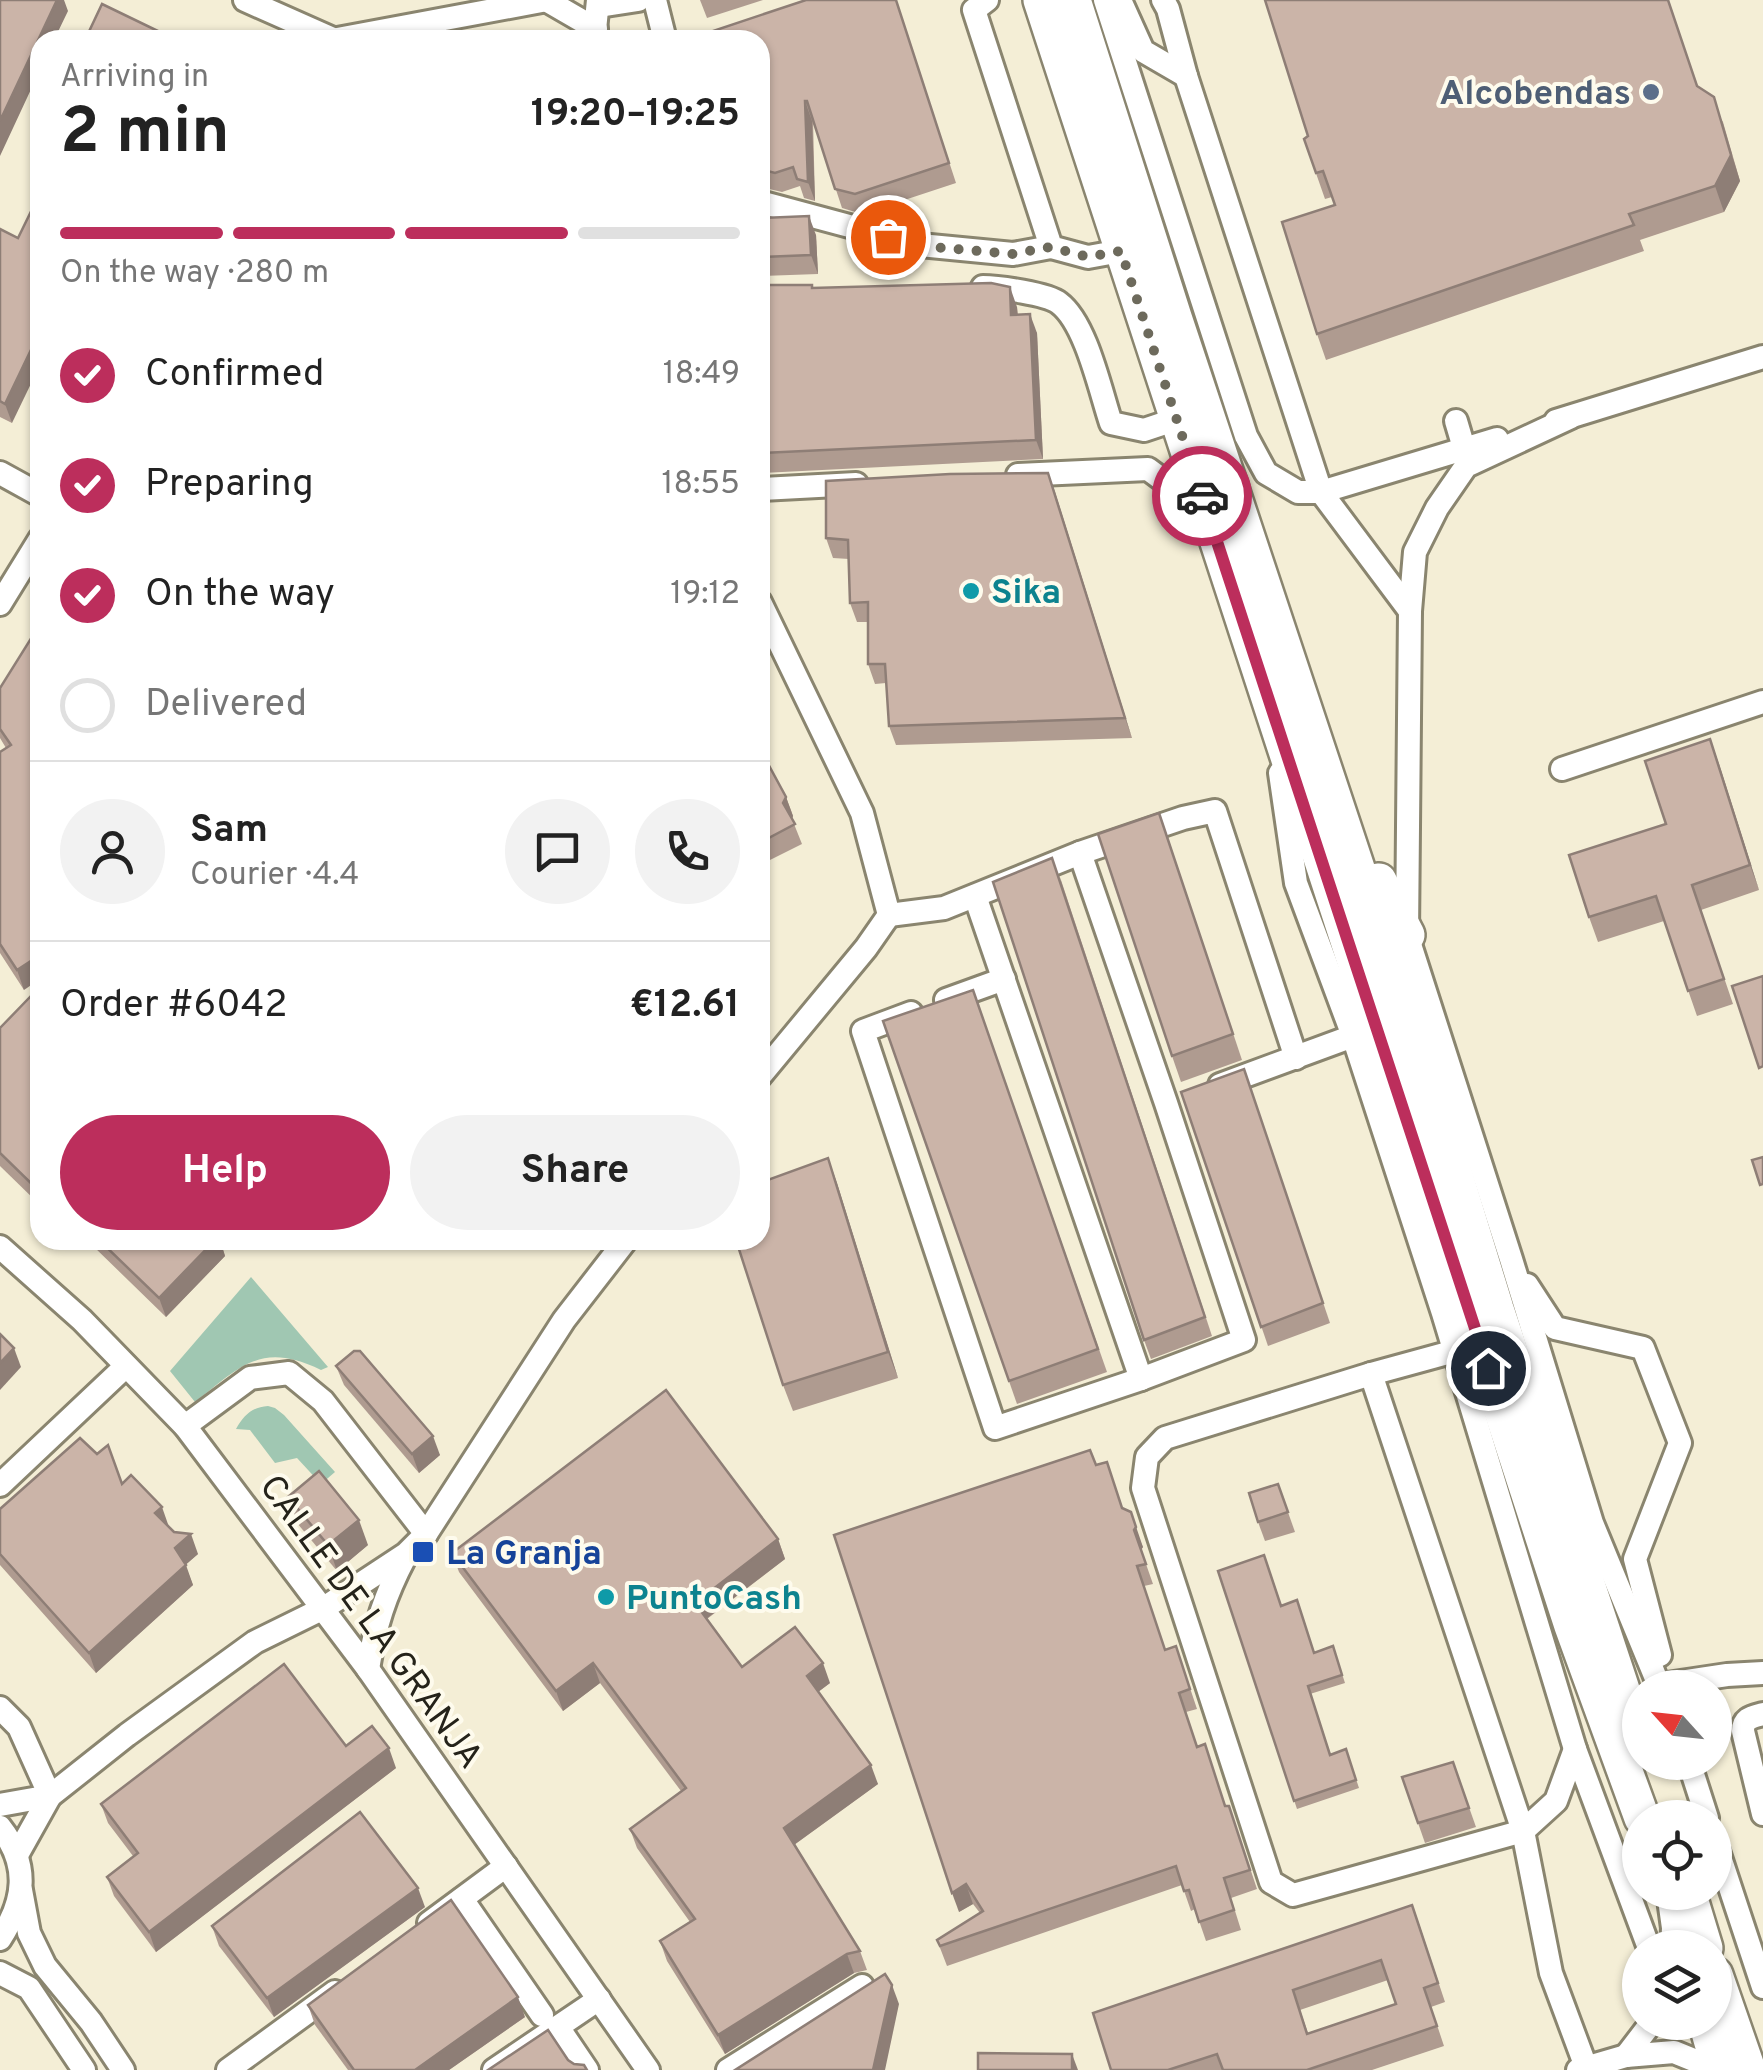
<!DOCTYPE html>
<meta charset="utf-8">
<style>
:root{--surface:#fff;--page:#f2f2f2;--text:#222;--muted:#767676;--line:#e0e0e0;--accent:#bc2e5c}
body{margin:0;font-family:Overpass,sans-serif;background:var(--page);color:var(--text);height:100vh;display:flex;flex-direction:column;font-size:38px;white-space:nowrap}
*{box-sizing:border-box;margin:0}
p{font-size:32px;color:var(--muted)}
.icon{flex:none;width:55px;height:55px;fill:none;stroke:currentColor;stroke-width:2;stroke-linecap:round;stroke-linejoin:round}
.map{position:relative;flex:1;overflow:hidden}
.side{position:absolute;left:30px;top:30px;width:740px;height:1220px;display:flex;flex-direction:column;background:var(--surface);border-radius:30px;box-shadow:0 2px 8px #0004}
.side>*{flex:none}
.needle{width:65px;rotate:297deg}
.controls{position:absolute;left:1622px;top:1670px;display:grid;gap:20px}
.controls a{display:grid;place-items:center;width:110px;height:110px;border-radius:50%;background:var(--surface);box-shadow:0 2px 8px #0004;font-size:50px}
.pin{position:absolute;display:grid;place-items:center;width:85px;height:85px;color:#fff;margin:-42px;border:5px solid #fff;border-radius:50%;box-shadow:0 2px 10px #0007}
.courier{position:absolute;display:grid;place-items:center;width:100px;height:100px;margin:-50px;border:8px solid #bc2e5c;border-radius:50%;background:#fff;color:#222;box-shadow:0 2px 12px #0007}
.summary em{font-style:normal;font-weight:700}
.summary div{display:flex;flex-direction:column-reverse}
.summary{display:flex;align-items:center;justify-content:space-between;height:170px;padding:0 30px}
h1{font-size:65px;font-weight:700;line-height:75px}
.bar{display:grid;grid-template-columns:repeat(4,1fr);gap:15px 10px;align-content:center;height:120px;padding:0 30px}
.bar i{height:12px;border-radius:8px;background:var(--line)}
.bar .active{background:var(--accent)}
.bar p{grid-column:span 4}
.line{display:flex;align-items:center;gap:25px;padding:0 30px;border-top:2px solid var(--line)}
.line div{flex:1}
.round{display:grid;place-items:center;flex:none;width:105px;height:105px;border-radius:52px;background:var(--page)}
ol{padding:0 30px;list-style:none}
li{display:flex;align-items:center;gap:30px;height:110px}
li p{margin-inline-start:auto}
li .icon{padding:10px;border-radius:50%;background:var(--accent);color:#fff;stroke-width:4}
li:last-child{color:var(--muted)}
li i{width:55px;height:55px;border:5px solid var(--line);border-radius:50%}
.action{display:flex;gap:20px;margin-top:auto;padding:20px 30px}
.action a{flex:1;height:115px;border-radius:60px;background:var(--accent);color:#fff;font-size:40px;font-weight:700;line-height:115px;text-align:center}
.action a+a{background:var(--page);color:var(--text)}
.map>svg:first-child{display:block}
.green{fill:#a0c7b2}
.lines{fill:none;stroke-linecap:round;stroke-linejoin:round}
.minor-casing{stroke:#8a856f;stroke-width:28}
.highway-casing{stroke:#8a856f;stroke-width:40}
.minor{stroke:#fff;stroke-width:22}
.highway{stroke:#fff;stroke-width:35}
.wall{fill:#af9b90;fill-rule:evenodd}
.shaded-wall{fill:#8e7e76}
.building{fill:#cbb4a8;stroke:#8e7e76;stroke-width:2.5;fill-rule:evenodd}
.done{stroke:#6d6a5c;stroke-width:10;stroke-dasharray:0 18}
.route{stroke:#bc2e5c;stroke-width:12}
.service-dot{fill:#5c6f8a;stroke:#fefbed;stroke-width:4}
.culture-dot{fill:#0f9aa8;stroke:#fefbed;stroke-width:4}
.transit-dot{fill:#1a4fb4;stroke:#fefbed;stroke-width:4}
.labels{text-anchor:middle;stroke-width:8;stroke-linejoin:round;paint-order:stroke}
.service-label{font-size:35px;font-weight:bold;fill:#4e5e75;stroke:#fefbed;text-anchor:end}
.culture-label{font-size:35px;font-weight:bold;fill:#0d838f;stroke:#fefbed;text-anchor:start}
.transit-label{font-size:35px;font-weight:bold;fill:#164399;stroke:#fefbed;text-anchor:start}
.street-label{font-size:35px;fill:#25231a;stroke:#fefbed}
</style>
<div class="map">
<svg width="1763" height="2070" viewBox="0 0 1763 2070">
<rect width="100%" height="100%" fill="#f4eed6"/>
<g class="green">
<path d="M251,1277L328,1367L321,1370C261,1341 241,1366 195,1402L170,1371Z"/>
<path d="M268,1406L275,1408L284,1415L335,1472L321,1484L297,1458L275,1463L250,1430L236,1429C244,1415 252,1407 268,1406Z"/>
</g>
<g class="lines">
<defs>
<g id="minor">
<polyline points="245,0 333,39"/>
<polyline points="546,0 596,29"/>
<polyline points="655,0 665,40"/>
<polyline points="987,0 974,10 1051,247 1088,257 1121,251"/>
<polyline points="1105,0 1246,436 1266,473 1298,492 1321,492 1497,439"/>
<polyline points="1120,0 1143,51 1186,76"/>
<polyline points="1163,0 1168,9 1186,76 1321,492 1410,611"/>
<polyline points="599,6 638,0"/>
<polyline points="332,40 547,0"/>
<polyline points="594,40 598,0"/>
<polyline points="760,202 920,245 1013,254 1051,247"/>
<path d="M983,287C998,287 1048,294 1059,303C1086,323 1100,390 1111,423L1144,430L1177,419"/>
<polyline points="1571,417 1466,466 1437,508 1415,552 1410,611 1407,935 1511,1259 1592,1523 1660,1688"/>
<polyline points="1456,421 1464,448"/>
<polyline points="1556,421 1763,357"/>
<polyline points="0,473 40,495"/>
<polyline points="1018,475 1148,469 1206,512"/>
<polyline points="760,489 856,484"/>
<polyline points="760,602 862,813 889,915 866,948 760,1076"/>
<polyline points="0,604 40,539"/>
<polyline points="1562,769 1763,702"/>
<polyline points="1280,773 1296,883 1353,1036 1443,1313 1575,1749 1649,1948"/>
<polyline points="975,896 1141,1379 1244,1340 1166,1103 1080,853"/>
<polyline points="889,915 944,908 1080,853 1183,818 1215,811 1296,1058"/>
<polyline points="946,1000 1004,979"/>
<polyline points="911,1013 863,1031 995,1428 1141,1379"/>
<polyline points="1220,1085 1353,1036"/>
<polyline points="0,1247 82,1320 185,1426 368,1669 648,2070"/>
<polyline points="1527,1285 1555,1328 1643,1348 1680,1443 1635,1559 1660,1655"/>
<polyline points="1455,1351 1371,1374 1165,1438 1147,1457 1143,1488 1271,1882 1293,1895 1523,1831 1556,1801 1575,1749"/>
<polyline points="1371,1374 1523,1831 1551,1973 1586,2067"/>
<polyline points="185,1426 250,1378 289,1373 323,1401 426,1534"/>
<polyline points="0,1485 126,1366"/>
<path d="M368,1669C375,1626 385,1595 405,1557"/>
<polyline points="1667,1684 1727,1675 1763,1673"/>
<polyline points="0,1708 19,1727 50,1796"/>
<path d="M1763,1714C1752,1717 1743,1718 1743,1731L1763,1814"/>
<polyline points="1689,1762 1707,1818"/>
<polyline points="0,1805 50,1796"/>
<path d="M0,1827C30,1865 25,1901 0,1939"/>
<polyline points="1715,1842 1763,1987"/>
<polyline points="17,1855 50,1796 127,1735 255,1642 324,1608 406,1554 426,1534 564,1320 626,1240"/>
<polyline points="21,1890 29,1933 45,1966 91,2022 123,2070"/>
<polyline points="1668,1892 1673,1928 1672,1948"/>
<polyline points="462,1899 542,2015"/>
<polyline points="429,1923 506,1866"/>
<polyline points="0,1973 29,1988 84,2070"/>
<polyline points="558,2027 587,2070"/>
<polyline points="1626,2056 1652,2022"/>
<polyline points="228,2070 335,1992"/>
<polyline points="494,2070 599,1999"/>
<polyline points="728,2070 862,1986"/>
<polyline points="1578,2070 1626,2056 1674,2052 1718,2070"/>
</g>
<g id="highway">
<polyline points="1041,0 1572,1626 1642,1818"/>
<polyline points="1073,0 1174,317 1408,1022 1496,1309 1637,1735"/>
<polyline points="1379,881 1407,935"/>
<polyline points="1688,1892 1705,1948"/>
<polyline points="1715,1975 1748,2070"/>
<polyline points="1706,2022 1720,2070"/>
</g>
</defs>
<use href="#minor" class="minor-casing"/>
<use href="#highway" class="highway-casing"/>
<use href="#minor" class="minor"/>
<use href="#highway" class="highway"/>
</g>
<g class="wall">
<polygon points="700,0 763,0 707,18"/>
<polygon points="896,0 956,183 862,214 842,208 813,120 815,201 804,198 800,186 782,192 765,188 760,174 760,40"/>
<polygon points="1698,86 1723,122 1740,181 1724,212 1640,240 1644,251 1326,360 1317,334 1335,205 1332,197 1325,199 1304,139 1308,136"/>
<polygon points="760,218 816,235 818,274 760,276"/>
<polygon points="0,229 12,423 0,417"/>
<polygon points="760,285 813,288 1017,307 1018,314 1037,333 1043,459 760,473"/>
<polygon points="1048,473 1132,738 896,745 889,726 886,683 875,684 868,664 868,622 857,622 850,603 849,559 833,558 826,538"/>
<polygon points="40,622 24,990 0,953 0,752 6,748 0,738 0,688 36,630 35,625"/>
<polygon points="1710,739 1759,890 1701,910 1733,1004 1697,1016 1664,921 1598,942 1589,917 1666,824"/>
<polygon points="760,749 786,797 793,816 792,819 802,844 770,860 760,836"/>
<polygon points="1168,839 1242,1060 1181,1082 1172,1056"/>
<polygon points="1060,877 1212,1336 1151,1359 1144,1340"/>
<polygon points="973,990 1107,1372 1017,1404 883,1021"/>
<polygon points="40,1007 40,1205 0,1166 0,1028"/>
<polygon points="1244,1069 1330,1323 1268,1346 1181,1092"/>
<polygon points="828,1158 898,1378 793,1411 783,1385"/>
<polygon points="76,1240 220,1240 225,1256 166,1317 92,1245 87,1250"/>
<polygon points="336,1366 440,1455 419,1473 344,1385"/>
<polygon points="1096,1465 1123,1508 1143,1547 1141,1550 1153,1584 1144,1586 1165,1650 1176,1646 1197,1709 1186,1712 1197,1747 1236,1826 1257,1889 1231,1898 1241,1930 1206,1941 1195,1909 1191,1911 1182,1885 947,1966 937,1940 980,1913 973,1904 959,1912"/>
<polygon points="122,1484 198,1554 185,1565 193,1585 96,1673 0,1565 0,1509"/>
<polygon points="1278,1484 1295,1532 1265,1541 1258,1522"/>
<polygon points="288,1497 368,1545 337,1571 297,1523"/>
<polygon points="778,1539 785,1559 707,1619 742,1667 830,1683 818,1692 878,1784 794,1845 860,1951 867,1970 854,1973 725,2054 667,1961 660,1941 690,1922 637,1848 630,1829 681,1791 600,1683 563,1711 459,1572 452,1553"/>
<polygon points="1218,1571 1281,1606 1314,1653 1333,1646 1345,1683 1310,1694 1331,1755 1346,1749 1359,1788 1297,1809"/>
<polygon points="346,1746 396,1768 156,1952 114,1896 107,1877 133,1856 108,1823 101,1804"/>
<polygon points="1453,1762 1476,1827 1425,1843 1402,1777"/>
<polygon points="425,1907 274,2017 219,1946 212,1926"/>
<path d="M1419,1924L1445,2002L1431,2007L1444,2046L1372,2070H1111ZM1388,1980L1396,2004L1308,2033L1300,2010Z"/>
<polygon points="308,2005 525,2017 449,2070 348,2070 315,2025"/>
</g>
<g class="shaded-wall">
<polygon points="57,0 64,0 68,11 54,40 40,40 40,70 0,156 0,121"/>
<polygon points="1714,97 1740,181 1724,212 1715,186"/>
<polygon points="805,101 812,121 815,201 808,182"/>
<polygon points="809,216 816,235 818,274 811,255"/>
<polygon points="1010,287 1017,307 1018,334 1011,315"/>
<polygon points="1030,314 1037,333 1043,459 1036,440"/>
<polygon points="40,331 40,365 12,423 5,404"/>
<polygon points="1048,473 1055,492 1132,738 1125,718"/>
<polygon points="1710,739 1719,764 1759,890 1750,865"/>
<polygon points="786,797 793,816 790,822 783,803"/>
<polygon points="40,955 40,979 24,990 17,970"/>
<polygon points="828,1158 837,1183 898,1378 888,1352"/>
<polygon points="83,1240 90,1240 92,1245 87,1250"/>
<polygon points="215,1240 220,1240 225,1256 166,1317 159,1298"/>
<polygon points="14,1348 21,1367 0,1390 0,1363"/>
<polygon points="433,1436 440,1455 419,1473 412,1454"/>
<polygon points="162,1507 169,1527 155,1513"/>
<polygon points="1131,1512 1143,1547 1141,1550 1153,1584 1134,1530"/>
<polygon points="359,1520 368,1545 337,1571 328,1545"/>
<polygon points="191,1534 198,1554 182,1568 175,1548"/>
<polygon points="778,1539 785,1559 702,1622 695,1603"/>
<polygon points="186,1565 193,1585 96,1673 89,1653"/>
<polygon points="593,1663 600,1683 563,1711 556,1691"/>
<polygon points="823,1663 830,1683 814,1695 807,1676"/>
<polygon points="389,1748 396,1768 156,1952 149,1932"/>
<polygon points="871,1765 878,1784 791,1847 784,1828"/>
<polygon points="966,1884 973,1904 959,1912 952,1893"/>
<polygon points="418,1888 425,1907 274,2017 267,1998"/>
<polygon points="847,1954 854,1973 725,2054 718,2035"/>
<polygon points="892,1985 899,2004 885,2070 873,2070"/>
<polygon points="518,1997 525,2017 449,2070 415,2070"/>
<polygon points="1072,2054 1078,2070 1072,2070"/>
</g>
<g class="building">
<polygon points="0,0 57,0 0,121"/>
<polygon points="806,0 896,0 949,163 855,194 835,189 807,101 805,101 808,182 797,179 793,167 775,173 760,169 760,40 716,40 713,31"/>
<polygon points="1265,0 1668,0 1697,86 1714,97 1731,155 1715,186 1629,214 1634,225 1317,334 1282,222 1335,205 1323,171 1316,173 1304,139 1308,136"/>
<polygon points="102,4 160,32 159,36 166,40 85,40"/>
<polygon points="40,193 40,331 5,404 0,401 0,229 18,238"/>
<polygon points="809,216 811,255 760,257 760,218"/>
<polygon points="991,283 1010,287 1011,315 1030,314 1036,440 760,453 760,285 812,285 812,288"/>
<polygon points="1048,473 1125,718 889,726 885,664 868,664 868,602 850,603 848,540 826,538 826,481 950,474"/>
<polygon points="40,622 40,955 17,970 0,944 0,752 11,745 0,729 0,688 37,629 35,625"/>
<polygon points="1710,739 1750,865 1692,885 1724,979 1688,991 1656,896 1589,917 1569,855 1666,824 1645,761"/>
<polygon points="760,749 786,797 783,803 795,824 763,841 760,834"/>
<polygon points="1159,813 1233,1034 1172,1056 1098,834"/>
<polygon points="1052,858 1205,1317 1144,1340 993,882"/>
<polygon points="1763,976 1763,1066 1759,1068 1732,986"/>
<polygon points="973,990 1098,1349 1009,1381 883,1021"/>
<polygon points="30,997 40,1007 40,1192 0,1153 0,1028"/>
<polygon points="1244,1069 1323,1303 1261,1327 1181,1092"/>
<polygon points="1763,1157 1763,1184 1760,1185 1752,1160"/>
<polygon points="828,1158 888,1352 783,1385 736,1240 760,1240 760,1185 762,1182"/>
<polygon points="99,1240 215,1240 159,1298"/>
<polygon points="0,1334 14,1348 0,1363"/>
<polygon points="354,1351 360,1351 433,1436 412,1454 336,1366"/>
<polygon points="666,1390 778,1539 695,1603 742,1667 795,1627 823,1663 807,1676 871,1765 784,1828 860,1951 847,1954 718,2035 660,1941 695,1919 630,1829 686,1788 593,1663 556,1691 452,1553"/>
<polygon points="80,1438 97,1454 108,1445 122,1484 131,1475 162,1507 155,1513 174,1532 191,1534 175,1548 186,1565 89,1653 0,1554 0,1509"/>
<polygon points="1090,1450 1096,1465 1107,1462 1122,1508 1131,1512 1136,1527 1134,1530 1146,1564 1137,1566 1165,1650 1176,1646 1190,1689 1179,1693 1197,1747 1205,1744 1225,1806 1229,1806 1250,1870 1224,1878 1234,1910 1199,1922 1189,1890 1184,1891 1176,1866 940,1946 937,1940 983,1911 966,1884 952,1893 834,1535"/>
<polygon points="319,1471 359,1520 328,1545 288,1497"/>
<polygon points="1278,1484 1288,1512 1258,1522 1249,1493"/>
<polygon points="1264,1555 1281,1606 1297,1600 1314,1653 1333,1646 1342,1675 1308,1686 1330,1755 1346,1749 1356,1780 1294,1801 1218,1571"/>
<polygon points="284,1664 346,1746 372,1726 389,1748 149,1932 107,1877 138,1853 101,1804"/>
<polygon points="1453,1762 1469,1808 1418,1823 1402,1777"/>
<polygon points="360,1812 418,1888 267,1998 212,1926"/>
<polygon points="451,1900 518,1997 415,2070 354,2070 308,2005"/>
<path d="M1412,1905L1438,1983L1424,1988L1437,2026L1307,2070H1223L1217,2054L1168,2070H1111L1093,2013ZM1381,1960L1396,2004L1307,2034L1293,1990Z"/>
<polygon points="885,1974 892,1985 873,2070 735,2070"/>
<polygon points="548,2030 568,2060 574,2064 584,2065 587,2070 488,2070"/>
<polygon points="978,2053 1072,2054 1072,2070 978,2070"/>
</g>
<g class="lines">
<polyline class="done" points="888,237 920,246 1013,254 1050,247 1088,257 1121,251 1202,496"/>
<polyline class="route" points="1202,496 1488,1368"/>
</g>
<circle class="service-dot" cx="1651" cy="92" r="10"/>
<g class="culture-dot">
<circle cx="971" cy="591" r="10"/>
<circle cx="606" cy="1597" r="10"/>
</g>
<rect class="transit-dot" x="411" y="1540" width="24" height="24" rx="5"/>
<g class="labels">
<g class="service-label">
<text x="1631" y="104">Alcobendas</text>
</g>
<g class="culture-label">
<text x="991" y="603">Sika</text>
<text x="626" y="1609">PuntoCash</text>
</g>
<g class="transit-label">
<text x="446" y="1564">La Granja</text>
</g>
<g class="street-label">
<text transform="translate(372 1621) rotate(54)" y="12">CALLE DE LA GRANJA</text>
</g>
</g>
</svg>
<div class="controls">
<a><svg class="needle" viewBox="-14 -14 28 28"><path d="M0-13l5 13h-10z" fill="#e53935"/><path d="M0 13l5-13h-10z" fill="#767676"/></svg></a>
<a><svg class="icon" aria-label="locate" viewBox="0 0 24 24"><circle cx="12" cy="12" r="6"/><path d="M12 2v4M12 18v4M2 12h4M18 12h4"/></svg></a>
<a><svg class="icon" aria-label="layers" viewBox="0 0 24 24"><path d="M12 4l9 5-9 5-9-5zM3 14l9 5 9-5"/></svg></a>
</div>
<div class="pin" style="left:888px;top:237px;background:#ea580c"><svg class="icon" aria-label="bag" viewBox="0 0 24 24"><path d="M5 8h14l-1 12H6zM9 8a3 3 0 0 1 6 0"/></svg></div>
<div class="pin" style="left:1488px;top:1368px;background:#1f2937"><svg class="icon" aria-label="home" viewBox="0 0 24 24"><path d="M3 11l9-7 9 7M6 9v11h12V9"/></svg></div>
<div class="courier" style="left:1202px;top:496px"><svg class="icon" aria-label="car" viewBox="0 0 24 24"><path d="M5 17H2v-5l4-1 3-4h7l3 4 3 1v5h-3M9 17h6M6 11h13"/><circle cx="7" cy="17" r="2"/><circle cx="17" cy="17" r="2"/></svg></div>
<section class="side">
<div class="summary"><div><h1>2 min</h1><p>Arriving in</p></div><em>19:20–19:25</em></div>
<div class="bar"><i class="active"></i><i class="active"></i><i class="active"></i><i></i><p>On the way · 280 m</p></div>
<ol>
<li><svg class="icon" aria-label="check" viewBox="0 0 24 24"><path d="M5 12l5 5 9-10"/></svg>Confirmed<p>18:49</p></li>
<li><svg class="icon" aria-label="check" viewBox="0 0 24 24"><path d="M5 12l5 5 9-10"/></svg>Preparing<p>18:55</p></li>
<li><svg class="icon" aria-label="check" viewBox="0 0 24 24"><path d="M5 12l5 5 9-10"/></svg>On the way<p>19:12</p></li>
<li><i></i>Delivered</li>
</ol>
<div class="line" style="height:180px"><a class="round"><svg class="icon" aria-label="person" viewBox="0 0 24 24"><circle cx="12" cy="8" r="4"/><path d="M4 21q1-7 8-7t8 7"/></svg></a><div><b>Sam</b><p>Courier · 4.4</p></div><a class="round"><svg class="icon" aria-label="chat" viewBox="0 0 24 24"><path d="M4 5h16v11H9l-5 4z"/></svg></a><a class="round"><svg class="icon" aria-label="phone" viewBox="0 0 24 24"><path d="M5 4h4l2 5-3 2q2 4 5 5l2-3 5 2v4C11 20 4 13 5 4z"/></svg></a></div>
<div class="line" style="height:130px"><div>Order #6042</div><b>€12.61</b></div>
<div class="action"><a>Help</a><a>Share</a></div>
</section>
</div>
